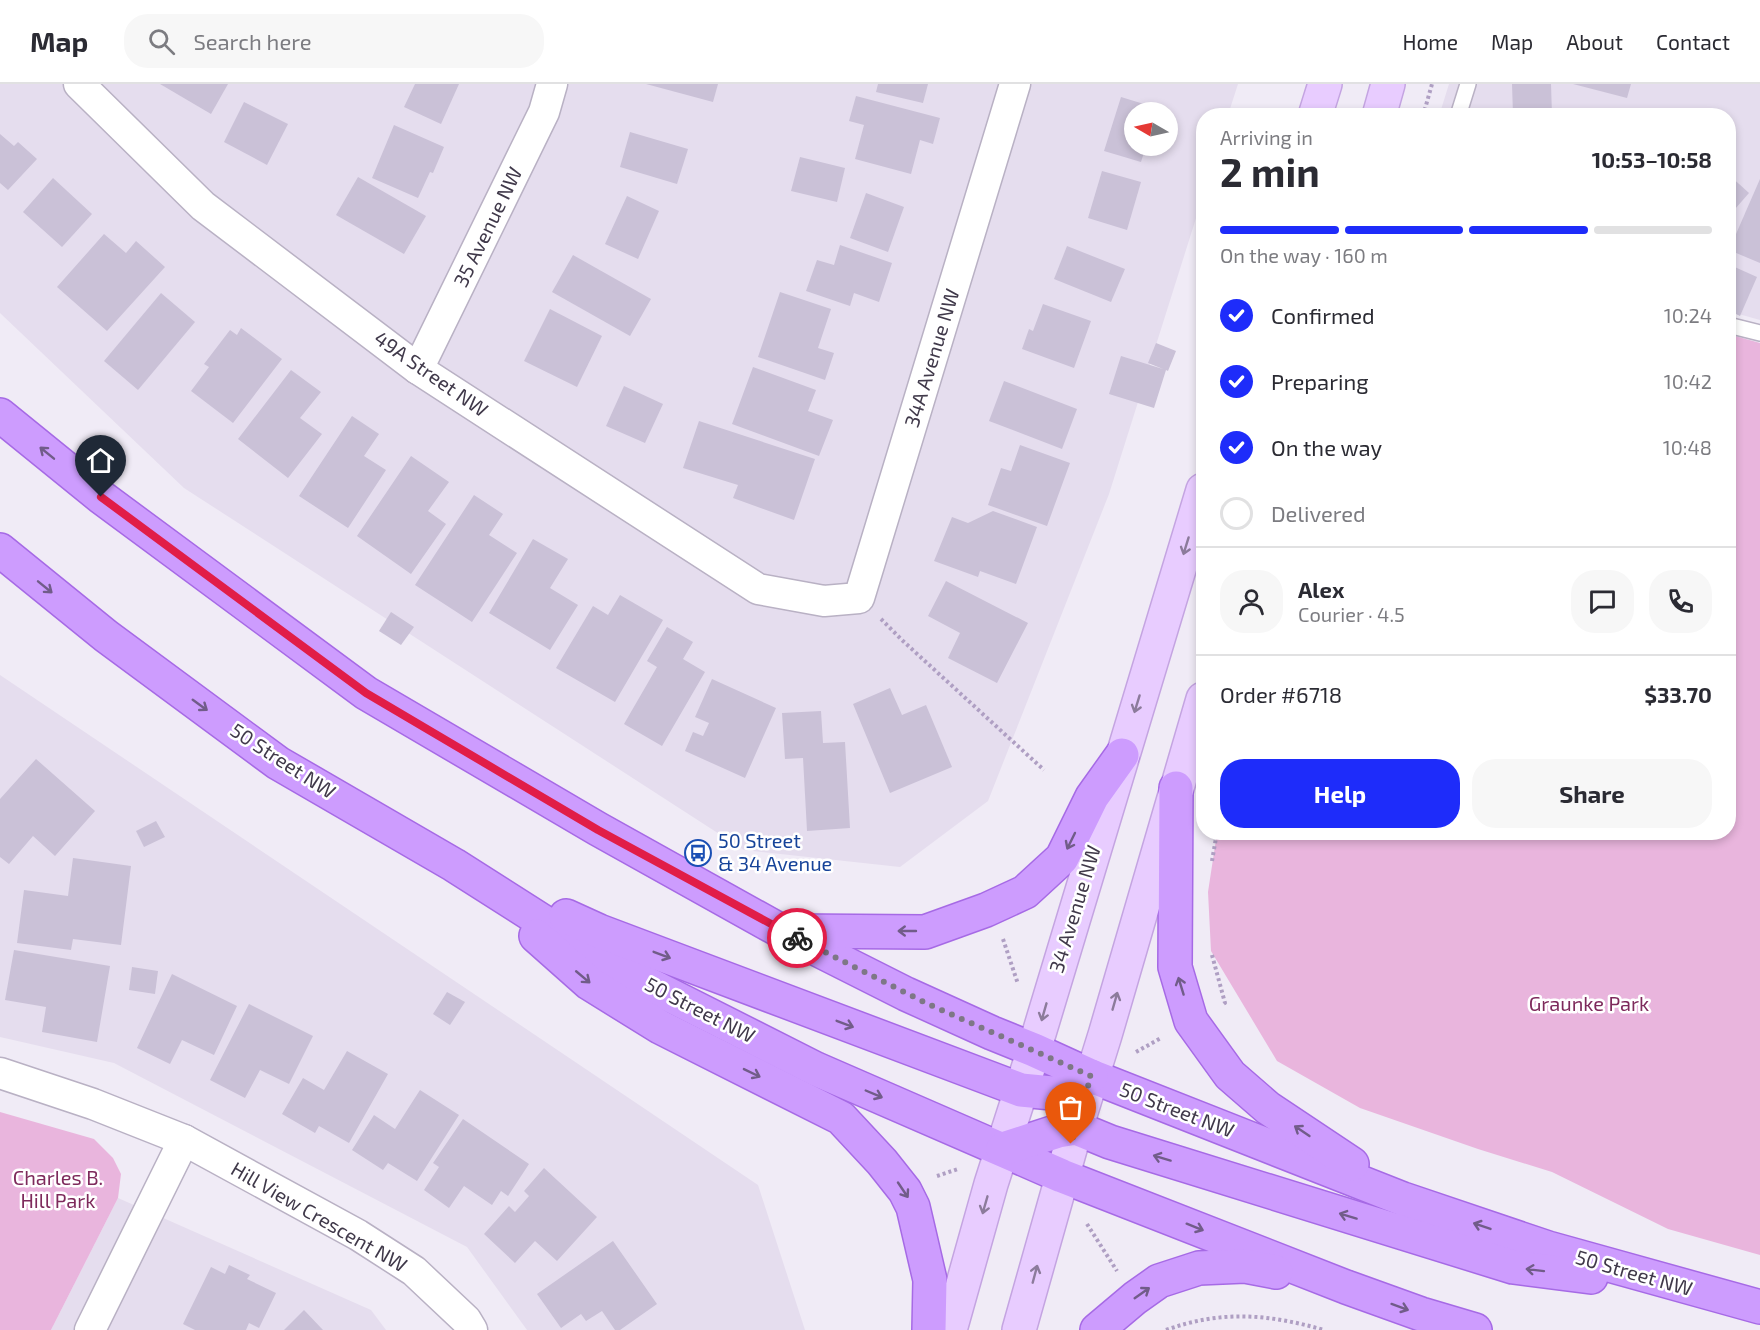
<!DOCTYPE html>
<meta charset="utf-8">
<style>
:root{--surface:#fff;--page:#f7f7f7;--text:#2b2b33;--muted:#7c7c81;--line:#e1e1e2;--accent:#1e2cfa}
body{margin:0;font-family:"Exo 2",sans-serif;background:var(--page);color:var(--text);height:100vh;display:flex;flex-direction:column;font-size:22px;white-space:nowrap}
*{box-sizing:border-box;margin:0}
p{font-size:20px;color:var(--muted)}
.icon{flex:none;width:33px;height:33px;fill:none;stroke:currentColor;stroke-width:2;stroke-linecap:round;stroke-linejoin:round}
.map{position:relative;flex:1;overflow:hidden}
.sheet{position:absolute;left:1196px;top:24px;width:540px;height:732px;display:flex;flex-direction:column;background:var(--surface);border-radius:24px;box-shadow:0 3px 9px #0003}
.sheet>*{flex:none}
.needle{width:39px;rotate:279deg}
.tools{position:absolute;left:1124px;top:18px;display:grid;gap:12px}
.tools a{display:grid;place-items:center;width:54px;height:54px;border-radius:50%;background:var(--surface);box-shadow:0 3px 9px #0003;font-size:30px}
.pin{position:absolute;display:grid;place-items:center;width:51px;height:51px;color:#fff;margin:-62px -26px;border-radius:50% 50% 50% 0;rotate:-45deg;box-shadow:0 0 6px #0007}
.pin .icon{rotate:45deg}
.courier{position:absolute;display:grid;place-items:center;width:60px;height:60px;margin:-30px;border:4px solid #e11d48;border-radius:50%;background:#fff;color:#222;box-shadow:0 2px 8px #0007}
.overview em{font-style:normal;font-weight:700}
.overview div{display:flex;flex-direction:column-reverse}
.overview{display:flex;align-items:center;justify-content:space-between;height:102px;padding:0 24px}
h1{font-size:39px;font-weight:700;line-height:45px}
.bar{display:grid;grid-template-columns:repeat(4,1fr);gap:9px 6px;align-content:center;height:72px;padding:0 24px}
.bar i{height:8px;border-radius:4px;background:var(--line)}
.bar .active{background:var(--accent)}
.bar p{grid-column:span 4}
.line{display:flex;align-items:center;gap:15px;padding:0 24px;border-top:2px solid var(--line)}
.line div{flex:1}
.round{display:grid;place-items:center;flex:none;width:63px;height:63px;border-radius:24px;background:var(--page)}
ol{padding:0 24px;list-style:none}
li{display:flex;align-items:center;gap:18px;height:66px}
li p{margin-inline-start:auto}
li .icon{padding:6px;border-radius:50%;background:var(--accent);color:#fff;stroke-width:4}
li:last-child{color:var(--muted)}
li i{width:33px;height:33px;border:3px solid var(--line);border-radius:50%}
.action{display:flex;gap:12px;margin-top:auto;padding:12px 24px}
.action a{flex:1;height:69px;border-radius:24px;background:var(--accent);color:#fff;font-size:24px;font-weight:700;line-height:69px;text-align:center}
.action a+a{background:var(--page);color:var(--text)}
header{display:flex;align-items:center;gap:36px;box-sizing:border-box;height:84px;padding:0 30px;background:var(--surface);border-bottom:2px solid var(--line)}
header strong{font-size:28px}
nav{display:flex;gap:33px;margin-inline-start:auto;font-size:21px}
.search{width:420px;height:54px;background:var(--page);display:flex;align-items:center;gap:15px;box-sizing:border-box;padding:0 21px;border-radius:24px;color:var(--muted);font-size:22px}
.map>svg:first-child{display:block}
.residential{fill:#e5ddee;fill-rule:evenodd}
.green{fill:#e9b5dd}
.building{fill:#cac1d7}
.lines{fill:none;stroke-linecap:round;stroke-linejoin:round}
.service-casing{stroke:#b9b1c4;stroke-width:18}
.minor-casing{stroke:#b9b1c4;stroke-width:33}
.secondary-casing{stroke:#c4a4e1;stroke-width:36}
.primary-casing{stroke:#a66ae5;stroke-width:36}
.path{stroke:#af9fc3;stroke-width:4;stroke-dasharray:3 3;stroke-linecap:butt}
.service{stroke:#fff;stroke-width:15}
.minor{stroke:#fff;stroke-width:30}
.secondary{stroke:#e8ccff;stroke-width:33}
.primary{stroke:#cd9cfe;stroke-width:33}
.oneway{stroke:#715c89}
.oneway2{stroke:#8c7b9b}
.done{stroke:#7e7786;stroke-width:6;stroke-dasharray:0 10.8}
.route{stroke:#e11d48;stroke-width:8}
.labels{text-anchor:middle;stroke-width:5;stroke-linejoin:round;paint-order:stroke}
.street-label{font-size:20px;fill:#40394a;stroke:#fff}
.transit-label{font-size:20px;fill:#164399;stroke:#fff;text-anchor:start}
.park-label{font-size:20px;fill:#7e2a5c;stroke:#fff}
</style>
<header>
<strong>Map</strong>
<div class="search"><svg class="icon" aria-label="search" viewBox="0 0 24 24"><circle cx="10" cy="10" r="6"/><path d="M15 15l6 6"/></svg>Search here</div>
<nav><a>Home</a><a>Map</a><a>About</a><a>Contact</a></nav>
</header>
<div class="map">
<svg width="1760" height="1246" viewBox="0 0 1760 1246">
<rect width="100%" height="100%" fill="#f0ebf6"/>
<g class="residential">
<path d="M0,0H1238L1228,31L1203,32V112L1109,410L988,717L900,783L744,766L184,404L0,229ZM1134,28H1167V62H1134Z"/>
<polygon points="1449,0 1760,0 1760,236 1728,227 1728,32 1439,32"/>
<polygon points="0,591 758,1101 805,1246 527,1246 467,1163 114,979 0,953"/>
<polygon points="118,1114 371,1226 386,1246 51,1246"/>
</g>
<g class="green">
<polygon points="1728,250 1760,259 1760,1171 1668,1145 1552,1088 1478,1065 1360,1024 1277,977 1211,867 1208,808 1217,749 1728,748"/>
<polygon points="0,1028 94,1055 113,1074 121,1090 118,1114 51,1246 0,1246"/>
</g>
<g class="building">
<polygon points="160,0 228,0 211,30"/>
<polygon points="415,0 459,0 441,40 404,23"/>
<polygon points="646,0 718,0 713,18"/>
<polygon points="878,0 928,0 923,19 876,8"/>
<polygon points="1512,0 1551,0 1552,32 1513,32"/>
<polygon points="1573,0 1631,0 1627,14"/>
<polygon points="856,12 940,34 933,60 920,56 911,90 855,75 864,41 849,37"/>
<polygon points="1121,13 1157,24 1156,28 1134,28 1134,62 1146,62 1141,78 1104,67"/>
<polygon points="244,18 288,40 267,81 224,58"/>
<polygon points="394,41 444,63 433,89 430,88 418,114 372,94"/>
<polygon points="630,48 688,65 677,100 620,83"/>
<polygon points="0,50 14,62 18,58 37,75 8,106 0,99"/>
<polygon points="800,73 845,84 837,118 791,107"/>
<polygon points="1102,87 1141,98 1127,146 1088,134"/>
<polygon points="1728,90 1749,109 1728,133"/>
<polygon points="358,93 426,132 404,170 336,131"/>
<polygon points="53,94 92,130 62,163 23,128"/>
<polygon points="1760,95 1760,179 1729,166"/>
<polygon points="866,109 904,123 888,168 850,154"/>
<polygon points="627,112 659,127 638,175 605,160"/>
<polygon points="104,150 126,169 136,157 165,183 107,247 57,203"/>
<polygon points="840,161 892,179 879,218 854,209 850,222 806,207 817,176 834,181"/>
<polygon points="1067,162 1125,185 1111,218 1054,195"/>
<polygon points="573,171 651,215 630,252 552,208"/>
<polygon points="1728,180 1757,193 1740,232 1728,226"/>
<polygon points="780,208 831,225 818,264 834,269 825,296 758,273"/>
<polygon points="161,209 195,238 138,306 104,277"/>
<polygon points="1043,220 1091,237 1074,284 1022,265 1029,245 1033,247"/>
<polygon points="550,225 602,252 577,303 524,277"/>
<polygon points="241,244 282,275 233,339 191,307 209,283 204,280 230,246 237,251"/>
<polygon points="1156,259 1176,267 1168,287 1166,286 1154,324 1109,310 1121,272 1163,285 1148,279"/>
<polygon points="753,283 816,306 808,327 833,336 819,372 732,340"/>
<polygon points="291,286 321,308 300,334 322,350 288,394 238,355"/>
<polygon points="1004,297 1077,325 1062,365 989,337"/>
<polygon points="624,302 663,320 645,359 606,342"/>
<polygon points="352,332 379,350 364,372 386,386 348,444 299,412"/>
<polygon points="699,337 815,375 794,436 733,414 738,401 683,384"/>
<polygon points="1020,361 1070,379 1047,442 988,421 1001,384 1011,387"/>
<polygon points="411,372 449,398 428,427 446,440 411,490 357,452"/>
<polygon points="474,411 503,430 489,451 517,469 472,538 415,501"/>
<polygon points="993,427 1037,443 1016,500 980,487 978,493 934,477 952,433 968,439"/>
<polygon points="533,455 568,475 550,504 578,521 550,566 489,529"/>
<polygon points="946,497 1028,539 997,599 948,574 960,549 928,532"/>
<polygon points="620,511 663,536 615,618 556,584 593,522 608,531"/>
<polygon points="391,528 414,543 401,561 379,547"/>
<polygon points="667,543 693,558 683,575 705,588 662,662 624,640 657,583 647,577"/>
<polygon points="712,595 776,624 745,694 685,667 693,648 703,652 709,639 695,633"/>
<polygon points="890,604 902,631 926,621 952,683 890,709 853,620"/>
<polygon points="821,627 823,659 845,658 850,744 807,747 803,674 785,675 782,629"/>
<polygon points="36,675 95,727 55,772 33,752 9,780 0,773 0,715"/>
<polygon points="156,737 165,753 144,763 136,747"/>
<polygon points="73,774 131,782 121,861 73,855 71,866 17,859 24,806 68,812"/>
<polygon points="14,866 110,882 97,958 42,948 46,923 5,916"/>
<polygon points="132,883 158,887 155,910 129,906"/>
<polygon points="172,890 237,922 214,971 182,956 170,980 137,964"/>
<polygon points="447,908 465,918 450,941 433,930"/>
<polygon points="249,920 313,952 289,1000 260,986 245,1014 210,996"/>
<polygon points="347,967 388,990 349,1059 319,1042 315,1049 282,1030 303,994 324,1006"/>
<polygon points="420,1006 459,1031 417,1097 388,1079 383,1086 352,1066 374,1031 395,1045"/>
<polygon points="463,1035 529,1080 508,1112 501,1107 492,1121 464,1102 449,1124 424,1106 439,1083 433,1079"/>
<polygon points="544,1084 597,1133 557,1177 535,1157 515,1179 484,1150 509,1122 515,1128 529,1112 524,1107"/>
<polygon points="613,1157 657,1220 620,1246 615,1246 602,1227 586,1237 581,1230 561,1244 537,1210"/>
<polygon points="229,1181 250,1191 247,1195 276,1209 259,1244 249,1239 246,1246 195,1246 183,1240 211,1183 225,1190"/>
<polygon points="304,1226 323,1246 284,1246"/>
</g>
<g class="lines">
<defs>
<g id="service">
<polyline points="1458,32 1468,0"/>
<polyline points="1728,241 1760,249"/>
</g>
<g id="minor">
<polyline points="79,0 203,122 418,285 758,505 824,517 859,514 1015,0"/>
<polyline points="418,285 544,28 552,0"/>
<polyline points="0,989 93,1020 184,1056 358,1151 414,1187 466,1236 472,1246"/>
<polyline points="90,1246 184,1056"/>
</g>
<g id="secondary">
<polyline points="1315,32 1325,0"/>
<polyline points="1379,32 1388,0"/>
<polyline points="950,1246 991,1100 1034,966 1203,406"/>
<polyline points="1019,1246 1076,1044 1105,951 1203,615"/>
</g>
<g id="primary">
<polyline points="0,331 101,413 366,609 598,745 781,847 906,910 992,949 1034,966 1091,992 1403,1115 1548,1164 1760,1223"/>
<polyline points="0,466 106,552 278,679 454,781 567,853 630,891 816,985 1062,1092 1346,1203 1421,1230 1475,1246"/>
<polyline points="1176,704 1175,883 1191,937 1230,991 1268,1024 1352,1080"/>
<polyline points="566,832 599,847 1021,1006 1052,1009 1072,1006 1091,992"/>
<polyline points="789,847 925,848 986,826 1025,808 1062,774 1092,713 1122,671"/>
<polyline points="536,852 589,899 660,943 841,1034 882,1078 905,1107 913,1123 930,1196 929,1246"/>
<polyline points="1003,1065 1058,1047 1076,1044 1110,1058 1513,1183 1591,1193"/>
<polyline points="1097,1246 1135,1214 1159,1197 1199,1184 1245,1182 1276,1188"/>
</g>
</defs>
<use href="#service" class="service-casing"/>
<use href="#minor" class="minor-casing"/>
<use href="#secondary" class="secondary-casing"/>
<use href="#primary" class="primary-casing"/>
<g class="path">
<polyline points="1423,32 1432,0"/>
<polyline points="881,535 903,557 1044,686"/>
<polyline points="1212,777 1217,748"/>
<polyline points="1003,855 1018,900"/>
<polyline points="1212,871 1225,919 1223,920"/>
<polyline points="1136,968 1161,954"/>
<polyline points="937,1092 958,1085"/>
<polyline points="1087,1140 1117,1187"/>
<path d="M1166,1246C1221,1226 1269,1230 1324,1246"/>
</g>
<use href="#service" class="service"/>
<use href="#minor" class="minor"/>
<use href="#secondary" class="secondary"/>
<use href="#primary" class="primary"/>
</g>
<defs><path id="oneway-shaft" d="M-6 0H5M1.5-3L5.5 0L1.5 3" fill="none" stroke-width="1.6" stroke-linecap="round" stroke-linejoin="round" transform="scale(1.5)"/></defs>
<g class="oneway">
<use href="#oneway-shaft" transform="translate(47 369) rotate(-141)"/>
<use href="#oneway-shaft" transform="translate(45 503) rotate(39)"/>
<use href="#oneway-shaft" transform="translate(200 621) rotate(36)"/>
<use href="#oneway-shaft" transform="translate(1071 757) rotate(116)"/>
<use href="#oneway-shaft" transform="translate(907 847) rotate(-180)"/>
<use href="#oneway-shaft" transform="translate(662 871) rotate(21)"/>
<use href="#oneway-shaft" transform="translate(583 893) rotate(40)"/>
<use href="#oneway-shaft" transform="translate(1181 902) rotate(-107)"/>
<use href="#oneway-shaft" transform="translate(845 940) rotate(21)"/>
<use href="#oneway-shaft" transform="translate(752 989) rotate(26)"/>
<use href="#oneway-shaft" transform="translate(874 1010) rotate(23)"/>
<use href="#oneway-shaft" transform="translate(1302 1047) rotate(-146)"/>
<use href="#oneway-shaft" transform="translate(1162 1074) rotate(-163)"/>
<use href="#oneway-shaft" transform="translate(903 1106) rotate(56)"/>
<use href="#oneway-shaft" transform="translate(1348 1132) rotate(-163)"/>
<use href="#oneway-shaft" transform="translate(1482 1142) rotate(-161)"/>
<use href="#oneway-shaft" transform="translate(1195 1143) rotate(22)"/>
<use href="#oneway-shaft" transform="translate(1535 1186) rotate(-173)"/>
<use href="#oneway-shaft" transform="translate(1142 1209) rotate(-35)"/>
<use href="#oneway-shaft" transform="translate(1400 1223) rotate(20)"/>
</g>
<g class="oneway2">
<use href="#oneway-shaft" transform="translate(1186 462) rotate(107)"/>
<use href="#oneway-shaft" transform="translate(1137 620) rotate(107)"/>
<use href="#oneway-shaft" transform="translate(1115 917) rotate(-74)"/>
<use href="#oneway-shaft" transform="translate(1044 928) rotate(106)"/>
<use href="#oneway-shaft" transform="translate(985 1121) rotate(106)"/>
<use href="#oneway-shaft" transform="translate(1035 1190) rotate(-75)"/>
</g>
<g class="lines">
<polyline class="done" points="797,854 928,920 1091,992 1071,1060"/>
<polyline class="route" points="101,413 366,609 598,746 797,854"/>
</g>
<defs>
<symbol id="bus-ring" viewBox="-11 -11 22 22"><circle r="9.5" fill="#fff" stroke="#1a4fb4" stroke-width="1.5"/><path d="M-5-6H5V4H4V6H2V4H-2V6H-4V4H-5ZM-3.5-4V0h7V-4ZM-3.5 1.2v1.5H-2V1.2ZM2 1.2v1.5H3.5V1.2Z" fill="#1a4fb4"/></symbol>
</defs>
<g fill-rule="evenodd">
<use href="#bus-ring" x="683" y="754" width="30" height="30"/>
</g>
<g class="labels">
<g class="street-label">
<text transform="translate(488 143) rotate(-64)" y="7">35 Avenue NW</text>
<text transform="translate(932 274) rotate(-73)" y="7">34A Avenue NW</text>
<text transform="translate(431 290) rotate(35)" y="7">49A Street NW</text>
<text transform="translate(283 677) rotate(33)" y="7">50 Street NW</text>
<text transform="translate(1075 825) rotate(-73)" y="7">34 Avenue NW</text>
<text transform="translate(700 926) rotate(27)" y="7">50 Street NW</text>
<text transform="translate(1177 1026) rotate(21)" y="7">50 Street NW</text>
<text transform="translate(319 1133) rotate(30)" y="7">Hill View Crescent NW</text>
<text transform="translate(1634 1189) rotate(16)" y="7">50 Street NW</text>
</g>
<g class="transit-label">
<text x="718" y="764">50 Street<tspan x="718" dy="23">&amp; 34 Avenue</tspan></text>
</g>
<g class="park-label">
<text x="1589" y="927">Graunke Park</text>
<text x="58" y="1101">Charles B.<tspan x="58" dy="23">Hill Park</tspan></text>
</g>
</g>
</svg>
<div class="tools">
<a><svg class="needle" viewBox="-14 -14 28 28"><path d="M0-13l5 13h-10z" fill="#e53935"/><path d="M0 13l5-13h-10z" fill="#7c7c81"/></svg></a>
</div>
<div class="pin" style="left:1071px;top:1060px;background:#ea580c"><svg class="icon" aria-label="bag" viewBox="0 0 24 24"><path d="M5 8h14l-1 12H6zM9 8a3 3 0 0 1 6 0"/></svg></div>
<div class="pin" style="left:101px;top:413px;background:#1f2937"><svg class="icon" aria-label="home" viewBox="0 0 24 24"><path d="M3 11l9-7 9 7M6 9v11h12V9"/></svg></div>
<div class="courier" style="left:797px;top:854px"><svg class="icon" aria-label="bike" viewBox="0 0 24 24"><circle cx="6" cy="16" r="4"/><circle cx="18" cy="16" r="4"/><path d="M6 16l4-8h5l3 8M10 8l3 8H6M13 5h3"/></svg></div>
<section class="sheet">
<div class="overview"><div><h1>2 min</h1><p>Arriving in</p></div><em>10:53–10:58</em></div>
<div class="bar"><i class="active"></i><i class="active"></i><i class="active"></i><i></i><p>On the way · 160 m</p></div>
<ol>
<li><svg class="icon" aria-label="check" viewBox="0 0 24 24"><path d="M5 12l5 5 9-10"/></svg>Confirmed<p>10:24</p></li>
<li><svg class="icon" aria-label="check" viewBox="0 0 24 24"><path d="M5 12l5 5 9-10"/></svg>Preparing<p>10:42</p></li>
<li><svg class="icon" aria-label="check" viewBox="0 0 24 24"><path d="M5 12l5 5 9-10"/></svg>On the way<p>10:48</p></li>
<li><i></i>Delivered</li>
</ol>
<div class="line" style="height:108px"><a class="round"><svg class="icon" aria-label="person" viewBox="0 0 24 24"><circle cx="12" cy="8" r="4"/><path d="M4 21q1-7 8-7t8 7"/></svg></a><div><b>Alex</b><p>Courier · 4.5</p></div><a class="round"><svg class="icon" aria-label="chat" viewBox="0 0 24 24"><path d="M4 5h16v11H9l-5 4z"/></svg></a><a class="round"><svg class="icon" aria-label="phone" viewBox="0 0 24 24"><path d="M5 4h4l2 5-3 2q2 4 5 5l2-3 5 2v4C11 20 4 13 5 4z"/></svg></a></div>
<div class="line" style="height:78px"><div>Order #6718</div><b>$33.70</b></div>
<div class="action"><a>Help</a><a>Share</a></div>
</section>
</div>
